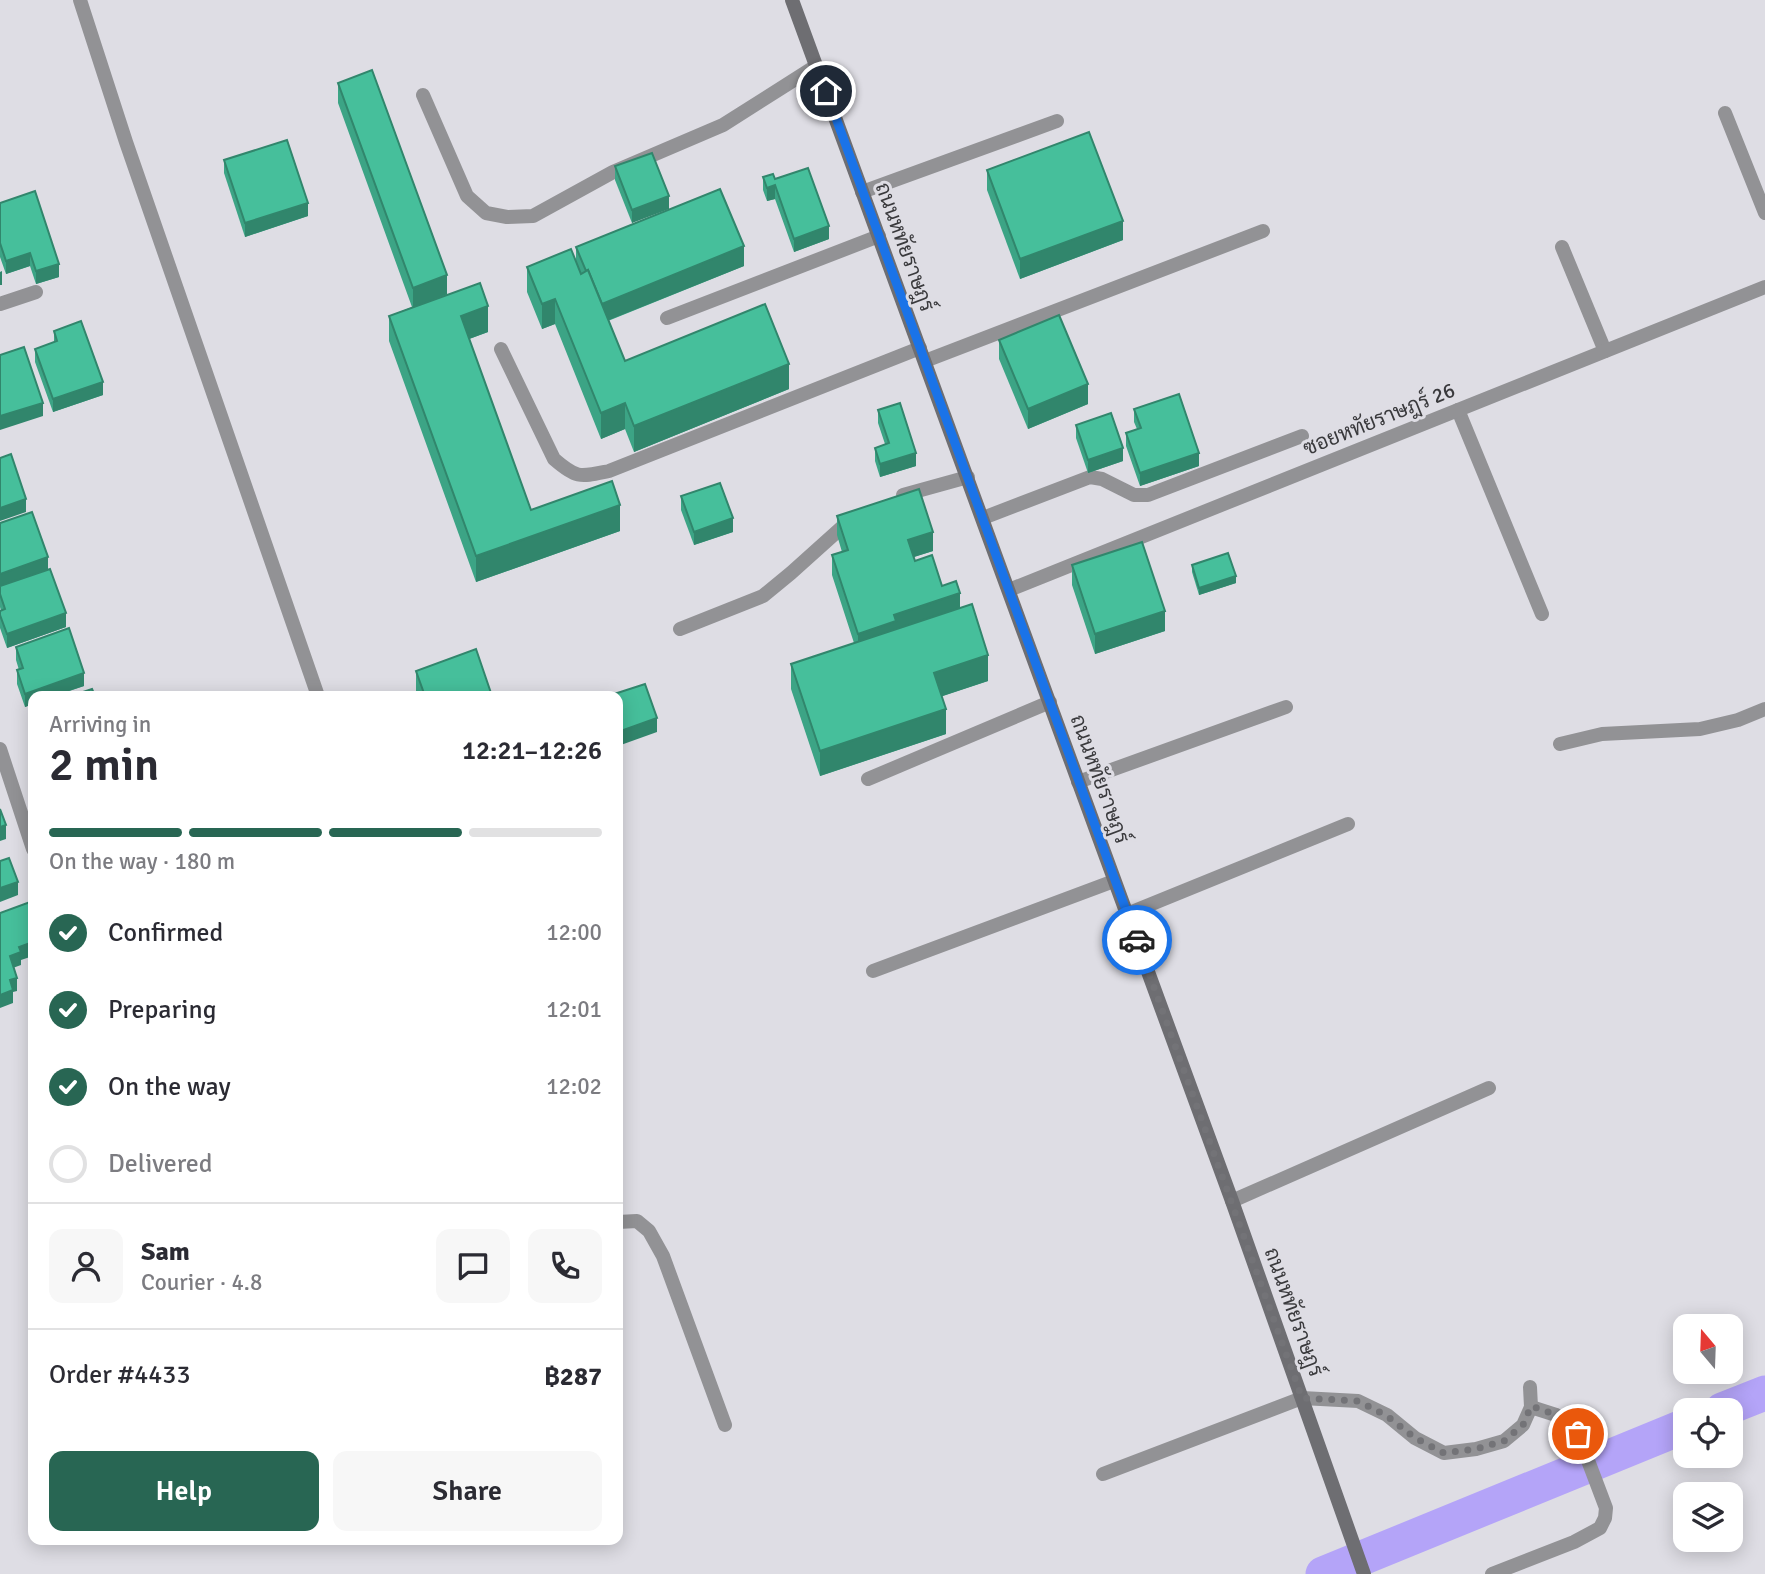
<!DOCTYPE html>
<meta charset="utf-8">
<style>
:root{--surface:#fff;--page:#f7f7f7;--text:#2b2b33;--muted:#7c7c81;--line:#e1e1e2;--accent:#286653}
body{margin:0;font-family:Signika,Sarabun,sans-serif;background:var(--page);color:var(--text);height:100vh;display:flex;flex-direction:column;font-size:26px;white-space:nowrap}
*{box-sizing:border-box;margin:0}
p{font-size:23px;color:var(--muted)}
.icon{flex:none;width:38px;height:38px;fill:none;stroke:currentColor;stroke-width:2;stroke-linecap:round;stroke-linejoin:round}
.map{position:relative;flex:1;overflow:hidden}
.details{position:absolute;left:28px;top:691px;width:595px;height:854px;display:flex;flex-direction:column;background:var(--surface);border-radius:14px;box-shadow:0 4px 18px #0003}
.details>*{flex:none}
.needle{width:46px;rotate:341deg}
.buttons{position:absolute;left:1673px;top:1314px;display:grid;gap:14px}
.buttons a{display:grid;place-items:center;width:70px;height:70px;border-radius:14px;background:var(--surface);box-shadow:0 4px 18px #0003;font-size:35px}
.pin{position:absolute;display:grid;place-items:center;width:60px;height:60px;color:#fff;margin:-30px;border:4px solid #fff;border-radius:50%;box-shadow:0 2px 7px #0007}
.courier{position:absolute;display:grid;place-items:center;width:70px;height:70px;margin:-35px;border:5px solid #1a73e8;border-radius:50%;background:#fff;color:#222;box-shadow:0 2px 9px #0007}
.overview em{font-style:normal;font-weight:600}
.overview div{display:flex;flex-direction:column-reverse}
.overview{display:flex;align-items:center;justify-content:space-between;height:119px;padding:0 21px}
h1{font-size:46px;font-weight:600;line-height:52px}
.bar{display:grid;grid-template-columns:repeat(4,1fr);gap:10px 7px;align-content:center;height:84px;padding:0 21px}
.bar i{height:9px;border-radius:5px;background:var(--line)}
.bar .current{background:var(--accent)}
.bar p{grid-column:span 4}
.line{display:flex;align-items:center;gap:18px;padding:0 21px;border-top:2px solid var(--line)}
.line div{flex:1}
.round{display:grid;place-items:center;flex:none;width:74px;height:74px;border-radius:14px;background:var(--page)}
ol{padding:0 21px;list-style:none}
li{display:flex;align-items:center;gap:21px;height:77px}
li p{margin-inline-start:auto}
li .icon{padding:7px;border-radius:50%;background:var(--accent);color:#fff;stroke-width:4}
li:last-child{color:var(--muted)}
li i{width:38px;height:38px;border:4px solid var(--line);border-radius:50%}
.cta{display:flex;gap:14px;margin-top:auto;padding:14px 21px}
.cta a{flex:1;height:80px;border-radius:14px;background:var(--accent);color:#fff;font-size:28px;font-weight:600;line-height:80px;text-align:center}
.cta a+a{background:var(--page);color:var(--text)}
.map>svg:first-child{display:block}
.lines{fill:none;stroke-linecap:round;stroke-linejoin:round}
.canal{stroke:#b4a4f8;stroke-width:35}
.service{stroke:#929295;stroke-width:14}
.minor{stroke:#929295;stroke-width:14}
.secondary{stroke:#6e6e72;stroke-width:14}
.wall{fill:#3ca485}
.shaded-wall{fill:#31866c}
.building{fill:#46bf9b;stroke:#31866c;stroke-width:2}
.done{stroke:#737377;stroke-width:7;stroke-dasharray:0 12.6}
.route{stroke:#1a73e8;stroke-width:9}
.labels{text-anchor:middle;stroke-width:6;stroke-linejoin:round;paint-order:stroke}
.street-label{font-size:21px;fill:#3a3a3d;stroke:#dedde4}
</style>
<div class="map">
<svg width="1765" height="1574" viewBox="0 0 1765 1574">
<rect width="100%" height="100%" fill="#dedde4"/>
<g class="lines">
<g class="canal">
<polyline points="1722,1410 1765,1393"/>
<polyline points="1323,1574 1685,1426"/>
</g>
<g class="service">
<polyline points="423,95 467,196 486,213 507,217 533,216 613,172 723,125 816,66"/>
<polyline points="1725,113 1765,213"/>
<polyline points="1562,247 1605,351"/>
<polyline points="667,318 879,236"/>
<path d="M501,349L554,459C577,479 580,477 609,471L920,348"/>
<polyline points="1458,410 1542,614"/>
<polyline points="903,495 968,477"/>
<polyline points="680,629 763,596 791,573 850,520"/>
<polyline points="1560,744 1602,734 1700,729 1738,720 1765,709"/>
<polyline points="868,779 1050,702"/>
<polyline points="1078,782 1286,707"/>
<polyline points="1127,914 1348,824"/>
<polyline points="873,971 1114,881"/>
<polyline points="1103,1474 1302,1398"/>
</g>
<g class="minor">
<polyline points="80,0 126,142 318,696"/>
<polyline points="862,192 1057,121"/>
<polyline points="0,304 36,292"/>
<polyline points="925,361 1263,231"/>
<polyline points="983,518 1090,477 1102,479 1134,495 1148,495 1302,436"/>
<polyline points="1009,590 1765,287"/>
<polyline points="0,749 33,849"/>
<polyline points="1232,1201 1489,1088"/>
<polyline points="618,1222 637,1221 649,1231 663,1256 725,1425"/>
<polyline points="1302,1398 1358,1401 1387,1415 1415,1438 1444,1453 1476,1449 1504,1441 1523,1425 1531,1407 1530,1387"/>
<polyline points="1492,1574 1574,1542 1600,1528 1605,1518 1606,1508 1578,1434 1566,1421 1556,1415 1531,1407"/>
</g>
<polyline class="secondary" points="792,0 1232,1201 1364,1574"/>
</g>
<g class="wall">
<polygon points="338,83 447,294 488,332 469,339 531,510 620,531 476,582 389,341 389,316 412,307 338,103"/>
<polygon points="224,160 308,216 245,237 224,173"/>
<polygon points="615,166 669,196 632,223 615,180"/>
<polygon points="987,170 1123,240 1020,279 987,190"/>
<polygon points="763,177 775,179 829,239 794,252 775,199 767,201 763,190"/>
<polygon points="0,203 59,277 36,284 30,266 6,274 0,257"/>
<polygon points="576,247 744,266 608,321 625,361 789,389 634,452 625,429 601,439 555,324 542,329 527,292 527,267 576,263"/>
<polygon points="54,331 103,395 53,412 35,362 35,349 54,342"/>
<polygon points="999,340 1088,404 1028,429 999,359"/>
<polygon points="1134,409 1199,466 1140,486 1126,446 1126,433 1137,429 1134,422"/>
<polygon points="878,410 916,466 880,477 875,461 875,448 885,444 878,423"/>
<polygon points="1076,425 1123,461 1088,473 1076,438"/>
<polygon points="681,496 733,532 694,545 681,510"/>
<polygon points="837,516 933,551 913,557 915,561 942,586 960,607 988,681 942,696 946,734 820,776 791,689 791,664 854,643 832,575 832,555 842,552 837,535"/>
<polygon points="0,523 48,570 66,627 7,648 0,628 0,611 1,611 0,607"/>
<polygon points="1072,565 1165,631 1095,654 1072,585"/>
<polygon points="1192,565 1236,583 1199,595 1192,572"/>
<polygon points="16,647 84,686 54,696 33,696 33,704 25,707 17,684 17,670 19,670 16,660"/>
<polygon points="416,671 492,696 418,696 416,691"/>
</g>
<g class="shaded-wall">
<polygon points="775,185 775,199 767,201 767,188"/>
<polygon points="669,196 669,209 632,223 632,210"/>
<polygon points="308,203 308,216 245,237 245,223"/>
<polygon points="1123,221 1123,240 1020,279 1020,259"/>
<polygon points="829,226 829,239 794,252 794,239"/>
<polygon points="744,246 744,266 599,324 599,305"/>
<polygon points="30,253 30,266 6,274 6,261"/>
<polygon points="59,264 59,277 36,284 36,271"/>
<polygon points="2,271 2,285 0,285 0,272"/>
<polygon points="447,275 447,294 413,308 413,288"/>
<polygon points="555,299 555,324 542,329 542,304"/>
<polygon points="488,306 488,332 461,342 461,316"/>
<polygon points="789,364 789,389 634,452 634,426"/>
<polygon points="103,382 103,395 53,412 53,399"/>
<polygon points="1088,384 1088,404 1028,429 1028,409"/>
<polygon points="43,403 43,416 0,430 0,416"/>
<polygon points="625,403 625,429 601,439 601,413"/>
<polygon points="1123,448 1123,461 1088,473 1088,460"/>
<polygon points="916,453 916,466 880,477 880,464"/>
<polygon points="1199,453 1199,466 1140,486 1140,473"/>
<polygon points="26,499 26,512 0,521 0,508"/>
<polygon points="620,505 620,531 476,582 476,556"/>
<polygon points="733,518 733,532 694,545 694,532"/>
<polygon points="933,532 933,551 908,559 908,540"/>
<polygon points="48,557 48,570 0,587 0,574"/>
<polygon points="1236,576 1236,583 1199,595 1199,588"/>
<polygon points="960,593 960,613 858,653 858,634 894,615"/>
<polygon points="1165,611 1165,631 1095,654 1095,634"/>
<polygon points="66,613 66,627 7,648 7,634"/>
<polygon points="988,655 988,681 934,699 934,673"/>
<polygon points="84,673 84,686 54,696 33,696 33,704 25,707 25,694"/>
<polygon points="946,709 946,734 820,776 820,751"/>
<polygon points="657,718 657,732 618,746 618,732"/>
<polygon points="6,825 6,839 0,841 0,827"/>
<polygon points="18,882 18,895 0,902 0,888"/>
<polygon points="33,942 33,956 21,960 21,965 10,969 10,956 19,947"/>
<polygon points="17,978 17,991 13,992 13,1003 0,1008 0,995 10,980"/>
</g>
<g class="building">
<polygon points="372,70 447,275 413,288 338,83"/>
<polygon points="1089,132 1123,221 1020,259 987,170"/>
<polygon points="287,140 308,203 245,223 224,160"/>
<polygon points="652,153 669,196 632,210 615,166"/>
<polygon points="808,168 829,226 794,239 775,185 767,188 763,177 773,174 775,179"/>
<polygon points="720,189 744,246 602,304 588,270 586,271 576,247"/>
<polygon points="35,191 59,264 36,271 30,253 6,261 0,243 0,203"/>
<polygon points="571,249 581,274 588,270 625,361 765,304 789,364 634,426 625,403 601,413 555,299 542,304 527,267"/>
<polygon points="480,283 488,306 461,316 531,510 612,481 620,505 476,556 389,316"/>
<polygon points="1059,315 1088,384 1028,409 999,340"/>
<polygon points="81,321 103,382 53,399 35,349 57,341 54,331"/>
<polygon points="24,347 43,403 0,416 0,355"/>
<polygon points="1179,394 1199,453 1140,473 1126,433 1141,428 1134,409"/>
<polygon points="900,403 916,453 880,464 875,448 889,443 878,410"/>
<polygon points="1111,413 1123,448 1088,460 1076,425"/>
<polygon points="11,454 26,499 0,508 0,458"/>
<polygon points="720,483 733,518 694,532 681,496"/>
<polygon points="919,489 933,532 908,540 915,561 932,555 942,586 956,581 960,593 894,615 896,621 858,634 832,555 848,550 837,516"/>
<polygon points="32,512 48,557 0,574 0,523"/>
<polygon points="1142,542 1165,611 1095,634 1072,565"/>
<polygon points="1228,553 1236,576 1199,588 1192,565"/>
<polygon points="50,569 66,613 7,634 0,615 0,611 5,609 0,594 0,586"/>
<polygon points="972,604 988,655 934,673 946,709 820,751 791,664"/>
<polygon points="69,628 84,673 25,694 17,670 23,668 16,647"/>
<polygon points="476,649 492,696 425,696 416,671"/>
<polygon points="645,684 657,718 618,732 618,696 608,696"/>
<polygon points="92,689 95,696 71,696"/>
<polygon points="0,809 6,825 0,827"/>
<polygon points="9,858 18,882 0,888 0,861"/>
<polygon points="30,902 33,910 33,942 19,947 21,952 10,956 17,978 10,980 13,990 0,995 0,913"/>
</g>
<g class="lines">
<path class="done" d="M1137,940L1302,1398L1358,1401L1387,1416L1415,1438L1444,1453L1476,1449L1504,1441L1523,1425L1531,1406C1554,1414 1562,1416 1578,1434"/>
<polyline class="route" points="826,91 1137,940"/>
</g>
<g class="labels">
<g class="street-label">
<text transform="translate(905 247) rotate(70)" y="7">ถนนหทัยราษฎร์</text>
<text transform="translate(1379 419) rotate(-22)" y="7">ซอยหทัยราษฎร์ 26</text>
<text transform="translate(1100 779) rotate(70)" y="7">ถนนหทัยราษฎร์</text>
<text transform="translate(1294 1312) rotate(70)" y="7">ถนนหทัยราษฎร์</text>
</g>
</g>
</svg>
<div class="buttons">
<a><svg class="needle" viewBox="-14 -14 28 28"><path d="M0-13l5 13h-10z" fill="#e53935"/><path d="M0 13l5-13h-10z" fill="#7c7c81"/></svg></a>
<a><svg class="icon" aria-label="locate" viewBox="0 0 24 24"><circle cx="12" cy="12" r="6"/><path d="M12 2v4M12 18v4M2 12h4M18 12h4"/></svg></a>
<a><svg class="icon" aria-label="layers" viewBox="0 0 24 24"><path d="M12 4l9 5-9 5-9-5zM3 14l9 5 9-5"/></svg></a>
</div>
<div class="pin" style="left:1578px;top:1434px;background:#ea580c"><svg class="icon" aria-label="bag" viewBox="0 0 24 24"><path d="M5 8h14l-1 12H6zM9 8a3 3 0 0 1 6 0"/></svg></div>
<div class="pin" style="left:826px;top:91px;background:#1f2937"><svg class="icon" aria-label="home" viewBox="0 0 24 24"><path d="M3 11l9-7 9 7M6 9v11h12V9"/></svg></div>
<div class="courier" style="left:1137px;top:940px"><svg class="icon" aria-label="car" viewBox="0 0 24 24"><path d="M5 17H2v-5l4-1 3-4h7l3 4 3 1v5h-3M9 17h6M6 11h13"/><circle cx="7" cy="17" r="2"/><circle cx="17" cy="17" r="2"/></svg></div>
<section class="details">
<div class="overview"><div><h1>2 min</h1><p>Arriving in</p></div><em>12:21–12:26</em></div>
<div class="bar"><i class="current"></i><i class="current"></i><i class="current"></i><i></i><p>On the way · 180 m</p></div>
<ol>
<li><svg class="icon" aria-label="check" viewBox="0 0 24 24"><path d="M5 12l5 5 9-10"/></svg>Confirmed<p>12:00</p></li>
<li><svg class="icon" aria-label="check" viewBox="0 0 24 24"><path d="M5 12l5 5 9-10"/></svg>Preparing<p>12:01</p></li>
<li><svg class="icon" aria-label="check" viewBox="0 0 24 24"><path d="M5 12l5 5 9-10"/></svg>On the way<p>12:02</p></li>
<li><i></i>Delivered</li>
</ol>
<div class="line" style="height:126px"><a class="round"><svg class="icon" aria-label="person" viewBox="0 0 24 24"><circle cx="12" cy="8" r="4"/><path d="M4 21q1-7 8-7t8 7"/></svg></a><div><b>Sam</b><p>Courier · 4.8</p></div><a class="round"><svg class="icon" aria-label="chat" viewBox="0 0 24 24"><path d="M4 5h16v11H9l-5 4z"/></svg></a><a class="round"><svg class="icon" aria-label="phone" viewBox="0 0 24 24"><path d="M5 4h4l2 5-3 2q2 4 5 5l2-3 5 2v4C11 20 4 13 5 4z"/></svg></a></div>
<div class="line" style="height:91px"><div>Order #4433</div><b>฿287</b></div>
<div class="cta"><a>Help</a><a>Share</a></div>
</section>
</div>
